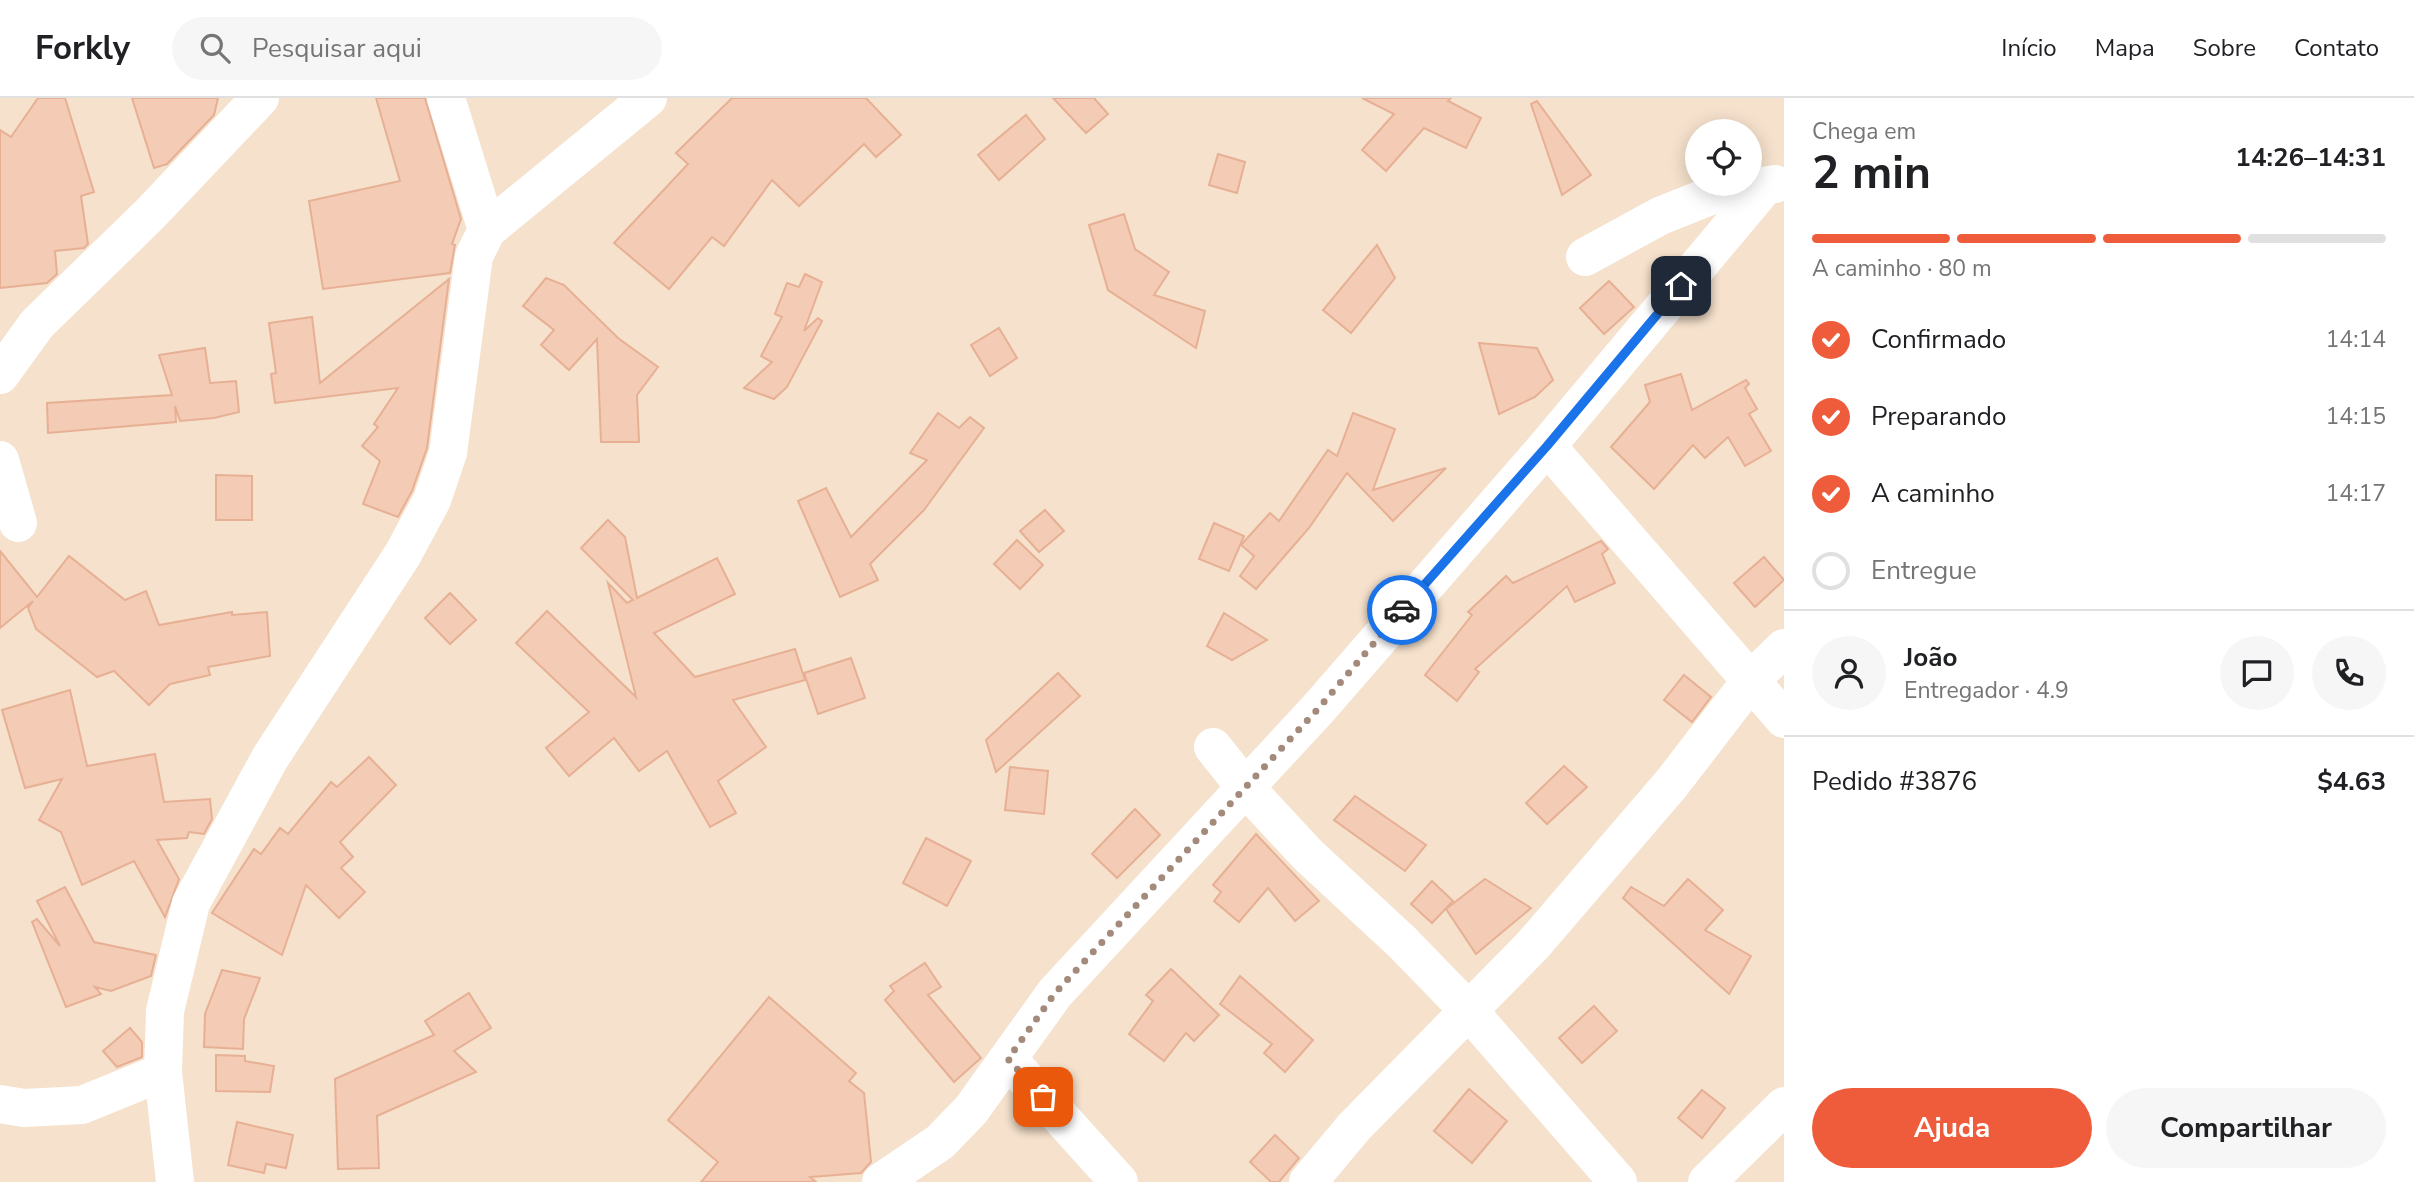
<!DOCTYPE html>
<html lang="pt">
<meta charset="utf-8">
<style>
:root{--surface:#fff;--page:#f6f6f6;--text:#202124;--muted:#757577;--line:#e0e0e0;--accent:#ee5c3c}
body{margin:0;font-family:"Nunito Sans",sans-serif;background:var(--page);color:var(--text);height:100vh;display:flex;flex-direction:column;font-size:26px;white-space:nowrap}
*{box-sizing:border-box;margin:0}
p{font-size:23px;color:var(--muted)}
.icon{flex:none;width:38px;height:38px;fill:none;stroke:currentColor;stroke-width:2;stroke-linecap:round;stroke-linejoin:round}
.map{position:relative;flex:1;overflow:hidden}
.sheet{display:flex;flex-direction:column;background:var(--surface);width:630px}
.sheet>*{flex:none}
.fabs{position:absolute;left:1685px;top:21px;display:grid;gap:14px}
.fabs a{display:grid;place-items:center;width:77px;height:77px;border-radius:50%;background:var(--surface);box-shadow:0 4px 18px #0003;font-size:35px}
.pin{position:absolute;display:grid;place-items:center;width:60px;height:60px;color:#fff;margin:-30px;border-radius:14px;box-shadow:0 4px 10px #0006}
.courier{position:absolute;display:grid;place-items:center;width:70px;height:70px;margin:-35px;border:5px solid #1a73e8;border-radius:50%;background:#fff;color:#222;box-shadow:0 2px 9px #0007}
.overview em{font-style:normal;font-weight:700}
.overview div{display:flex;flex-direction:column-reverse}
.overview{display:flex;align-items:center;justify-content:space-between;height:119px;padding:0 28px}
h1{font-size:46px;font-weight:700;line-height:52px}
.bar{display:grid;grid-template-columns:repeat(4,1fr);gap:10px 7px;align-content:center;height:84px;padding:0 28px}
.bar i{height:9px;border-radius:5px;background:var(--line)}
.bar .active{background:var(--accent)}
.bar p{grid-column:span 4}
.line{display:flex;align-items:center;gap:18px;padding:0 28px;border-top:2px solid var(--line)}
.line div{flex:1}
.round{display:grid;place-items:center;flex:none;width:74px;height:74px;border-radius:37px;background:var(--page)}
ol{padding:0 28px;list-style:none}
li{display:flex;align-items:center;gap:21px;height:77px}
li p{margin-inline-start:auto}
li .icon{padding:7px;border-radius:50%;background:var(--accent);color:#fff;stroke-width:4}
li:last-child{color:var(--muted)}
li i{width:38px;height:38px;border:4px solid var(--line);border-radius:50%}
.action{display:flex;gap:14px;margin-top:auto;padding:14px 28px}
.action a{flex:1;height:80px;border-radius:42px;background:var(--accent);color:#fff;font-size:28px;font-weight:700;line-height:80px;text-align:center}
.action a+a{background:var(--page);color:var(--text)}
header{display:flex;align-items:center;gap:42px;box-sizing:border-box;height:98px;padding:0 35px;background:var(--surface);border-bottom:2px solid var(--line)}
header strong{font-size:33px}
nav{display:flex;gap:38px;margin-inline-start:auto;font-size:24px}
.search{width:490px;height:63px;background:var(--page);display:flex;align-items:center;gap:18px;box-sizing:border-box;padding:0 24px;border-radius:38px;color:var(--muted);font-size:26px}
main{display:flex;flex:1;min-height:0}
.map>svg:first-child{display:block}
.residential{fill:#f5e1cc;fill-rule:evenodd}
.building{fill:#f4cbb4;stroke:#e7b094;stroke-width:2}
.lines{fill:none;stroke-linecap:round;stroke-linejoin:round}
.minor{stroke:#fff;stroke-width:38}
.done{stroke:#a38a7a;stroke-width:7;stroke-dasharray:0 12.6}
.route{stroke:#1a73e8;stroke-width:9}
</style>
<header>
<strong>Forkly</strong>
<div class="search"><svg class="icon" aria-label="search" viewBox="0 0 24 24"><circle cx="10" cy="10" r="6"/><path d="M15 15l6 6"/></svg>Pesquisar aqui</div>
<nav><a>Início</a><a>Mapa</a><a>Sobre</a><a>Contato</a></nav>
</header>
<main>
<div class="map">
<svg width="1784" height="1084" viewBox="0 0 1784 1084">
<rect width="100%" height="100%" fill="#fdefdd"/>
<path class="residential" d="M0,0H1784V1084H0ZM1698,33H1750V86H1698Z"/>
<g class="building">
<polygon points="38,0 65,0 94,94 81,98 88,146 84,150 55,153 57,176 47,185 0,190 0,32 11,39"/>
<polygon points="132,0 218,0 214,17 167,66 154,70"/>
<polygon points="376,0 425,0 461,121 452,146 455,147 450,175 323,191 309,103 400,83"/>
<polygon points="732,0 866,0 901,37 876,59 864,46 799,108 772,82 724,148 712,139 669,191 614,145 688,66 676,55"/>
<polygon points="1053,0 1094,0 1108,16 1086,35"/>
<polygon points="1362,0 1451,0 1448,3 1481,20 1466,50 1424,30 1386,73 1362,52 1394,16"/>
<polygon points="1537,3 1591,77 1562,97 1531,6"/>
<polygon points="1026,17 1045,41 999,82 978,57"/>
<polygon points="1218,56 1245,64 1237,95 1209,87"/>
<polygon points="1124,116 1135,151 1169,174 1154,197 1205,213 1196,250 1108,192 1089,127"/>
<polygon points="1377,147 1395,180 1351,235 1323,212"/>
<polygon points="805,176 822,184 804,233 818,220 822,223 787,289 774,301 744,290 772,264 761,258 782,219 775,216 787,185 799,189"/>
<polygon points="546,180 564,187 618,240 658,269 637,297 639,344 601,344 597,241 569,272 541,247 554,232 523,208"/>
<polygon points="449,181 427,350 412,393 398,419 363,406 380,363 362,348 378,329 374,326 398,290 275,305 271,276 276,275 269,225 312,219 320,285"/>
<polygon points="1609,183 1634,209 1604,236 1580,210"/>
<polygon points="999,230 1017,260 990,278 971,247"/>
<polygon points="1479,245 1537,250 1553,282 1535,299 1499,316"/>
<polygon points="205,250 210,285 236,283 239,314 214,320 180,323 175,308 176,324 48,335 47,305 172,297 159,257"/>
<polygon points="1681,276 1692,312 1746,282 1749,286 1745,290 1757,311 1749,316 1771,353 1745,368 1728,339 1705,360 1693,347 1654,391 1611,349 1650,304 1645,287"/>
<polygon points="938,315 959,330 970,319 984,330 924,412 870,466 878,482 840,499 798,403 826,390 851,439 927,362 910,355"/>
<polygon points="1353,315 1395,331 1373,392 1446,370 1393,423 1347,375 1309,430 1256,491 1240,478 1254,458 1241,447 1270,415 1279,423 1328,352 1337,358"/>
<polygon points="216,377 252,378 252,422 216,422"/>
<polygon points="1045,412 1064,433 1039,454 1020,433"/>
<polygon points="608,422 625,439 637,500 717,460 735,496 654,535 695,579 795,551 805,582 733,602 766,649 718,683 736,715 710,729 667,653 639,673 614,640 569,678 546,650 589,614 516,545 547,513 636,599 608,485 627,505 633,502 581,450"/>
<polygon points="1214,425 1244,438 1229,473 1199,461"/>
<polygon points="1017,442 1043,467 1020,491 994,466"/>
<polygon points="1601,443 1608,451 1602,456 1615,485 1575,504 1567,488 1475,571 1479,574 1457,603 1425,577 1472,517 1468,514 1506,478 1513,485"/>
<polygon points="0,453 37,499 69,458 125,502 146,493 159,527 232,514 232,517 267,514 270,558 208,569 210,577 170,586 149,607 114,573 97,579 36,531 28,510 33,503 0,530"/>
<polygon points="1764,459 1784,482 1755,509 1734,485"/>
<polygon points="450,495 476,522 450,546 425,520"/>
<polygon points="1224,515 1267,542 1232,562 1207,548"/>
<polygon points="851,560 865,600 818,616 804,575"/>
<polygon points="1058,575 1080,598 996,674 986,642"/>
<polygon points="1684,577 1711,599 1692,624 1664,602"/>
<polygon points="70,592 87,668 155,656 164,704 210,701 212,721 204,736 189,734 187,740 157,742 179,781 165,819 134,763 82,787 61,734 39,722 62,681 25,690 2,612"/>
<polygon points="369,659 396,687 340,744 353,759 341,770 365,794 339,820 306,787 282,857 212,815 254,751 261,756 280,730 288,736 331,684 337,689"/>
<polygon points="1564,668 1587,689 1547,726 1526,705"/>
<polygon points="1010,669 1048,673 1044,716 1005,712"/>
<polygon points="1355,698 1426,747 1405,773 1334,722"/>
<polygon points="1135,711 1160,737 1117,780 1092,756"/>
<polygon points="1256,736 1319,803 1295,823 1268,790 1239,824 1214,803 1221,794 1213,787"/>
<polygon points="926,740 971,763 947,808 903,785"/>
<polygon points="1485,781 1531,810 1476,856 1446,811"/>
<polygon points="1688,781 1723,812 1705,832 1751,858 1729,896 1623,800 1631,789 1664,808"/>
<polygon points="1432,783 1453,803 1432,825 1411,806"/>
<polygon points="65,789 94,844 156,857 151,878 111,893 95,889 101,896 66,909 32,824 37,821 60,848 37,803"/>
<polygon points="925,865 941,889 928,897 981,960 954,984 885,902 894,893 890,888"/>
<polygon points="1171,871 1219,917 1194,943 1186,935 1164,963 1129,936 1153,903 1146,897"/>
<polygon points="222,872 260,880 244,921 243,951 204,949 205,916"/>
<polygon points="1240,878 1313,942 1285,974 1264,955 1272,946 1220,906"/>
<polygon points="469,895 491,930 454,953 476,974 377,1018 379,1070 338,1071 335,981 434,937 425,923"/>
<polygon points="769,899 856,975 849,983 864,995 871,1064 861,1075 810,1079 816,1084 701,1084 718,1064 668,1022"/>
<polygon points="1594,908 1617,933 1582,965 1559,940"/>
<polygon points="130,930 142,944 142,959 117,969 103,953"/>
<polygon points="216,957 245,958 245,963 274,968 270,994 216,993"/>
<polygon points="1469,991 1507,1023 1472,1065 1434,1033"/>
<polygon points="1702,992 1725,1010 1702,1040 1678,1020"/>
<polygon points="237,1024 293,1037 286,1070 266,1066 264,1075 228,1067"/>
<polygon points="1275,1037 1299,1060 1279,1084 1271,1084 1250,1064"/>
</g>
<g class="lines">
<g class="minor">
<polyline points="446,0 487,132"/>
<polyline points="1585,159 1660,118 1715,96 1775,86"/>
<polyline points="0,277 37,226 150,116 260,0"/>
<polyline points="1547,348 1784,621"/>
<polyline points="0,362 18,425"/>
<polyline points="1213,649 1244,688 1308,757 1402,844 1468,912 1618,1084"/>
<polyline points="1008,961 1119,1084"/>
<polyline points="0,1006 24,1010 82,1007 163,974"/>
<polyline points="175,1084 163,974 165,913 191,805 270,660 403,456 432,402 448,355 474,158 487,132 648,0"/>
<polyline points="881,1084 940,1044 971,1012 1055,895 1318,611 1547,348 1765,88"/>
<polyline points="1308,1084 1354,1029 1532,848 1672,685 1752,581 1784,550"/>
<polyline points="1707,1084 1784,1008"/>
</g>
</g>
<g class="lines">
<polyline class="done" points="1043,999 1008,961 1055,895 1318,611 1402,512"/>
<polyline class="route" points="1402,512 1547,348 1681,188"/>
</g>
</svg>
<div class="fabs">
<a><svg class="icon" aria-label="locate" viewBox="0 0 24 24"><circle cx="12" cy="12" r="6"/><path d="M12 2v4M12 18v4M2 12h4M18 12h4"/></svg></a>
</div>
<div class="pin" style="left:1043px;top:999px;background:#ea580c"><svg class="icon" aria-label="bag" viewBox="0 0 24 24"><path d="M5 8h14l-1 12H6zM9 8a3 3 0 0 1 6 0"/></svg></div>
<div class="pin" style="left:1681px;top:188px;background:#1f2937"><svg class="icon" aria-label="home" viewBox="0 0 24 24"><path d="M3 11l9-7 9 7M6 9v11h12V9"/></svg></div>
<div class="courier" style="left:1402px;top:512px"><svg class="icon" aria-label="car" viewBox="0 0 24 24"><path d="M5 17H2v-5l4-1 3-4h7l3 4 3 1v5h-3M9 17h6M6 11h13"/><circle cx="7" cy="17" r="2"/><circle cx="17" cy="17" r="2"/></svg></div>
</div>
<section class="sheet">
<div class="overview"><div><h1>2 min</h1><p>Chega em</p></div><em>14:26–14:31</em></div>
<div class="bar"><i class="active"></i><i class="active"></i><i class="active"></i><i></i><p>A caminho · 80 m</p></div>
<ol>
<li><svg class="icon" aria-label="check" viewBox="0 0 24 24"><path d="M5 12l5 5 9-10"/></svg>Confirmado<p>14:14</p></li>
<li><svg class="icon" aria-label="check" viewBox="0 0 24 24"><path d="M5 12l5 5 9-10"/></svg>Preparando<p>14:15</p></li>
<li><svg class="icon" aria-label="check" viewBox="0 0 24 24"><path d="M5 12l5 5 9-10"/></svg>A caminho<p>14:17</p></li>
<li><i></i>Entregue</li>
</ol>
<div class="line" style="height:126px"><a class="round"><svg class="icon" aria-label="person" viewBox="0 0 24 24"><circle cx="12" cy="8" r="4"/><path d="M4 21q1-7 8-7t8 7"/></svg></a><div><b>João</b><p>Entregador · 4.9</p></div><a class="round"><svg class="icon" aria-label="chat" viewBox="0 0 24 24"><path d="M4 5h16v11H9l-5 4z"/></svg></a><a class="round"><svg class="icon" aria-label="phone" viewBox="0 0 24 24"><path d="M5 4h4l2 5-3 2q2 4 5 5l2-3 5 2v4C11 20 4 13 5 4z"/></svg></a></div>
<div class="line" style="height:91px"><div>Pedido #3876</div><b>$4.63</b></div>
<div class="action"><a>Ajuda</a><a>Compartilhar</a></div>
</section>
</main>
